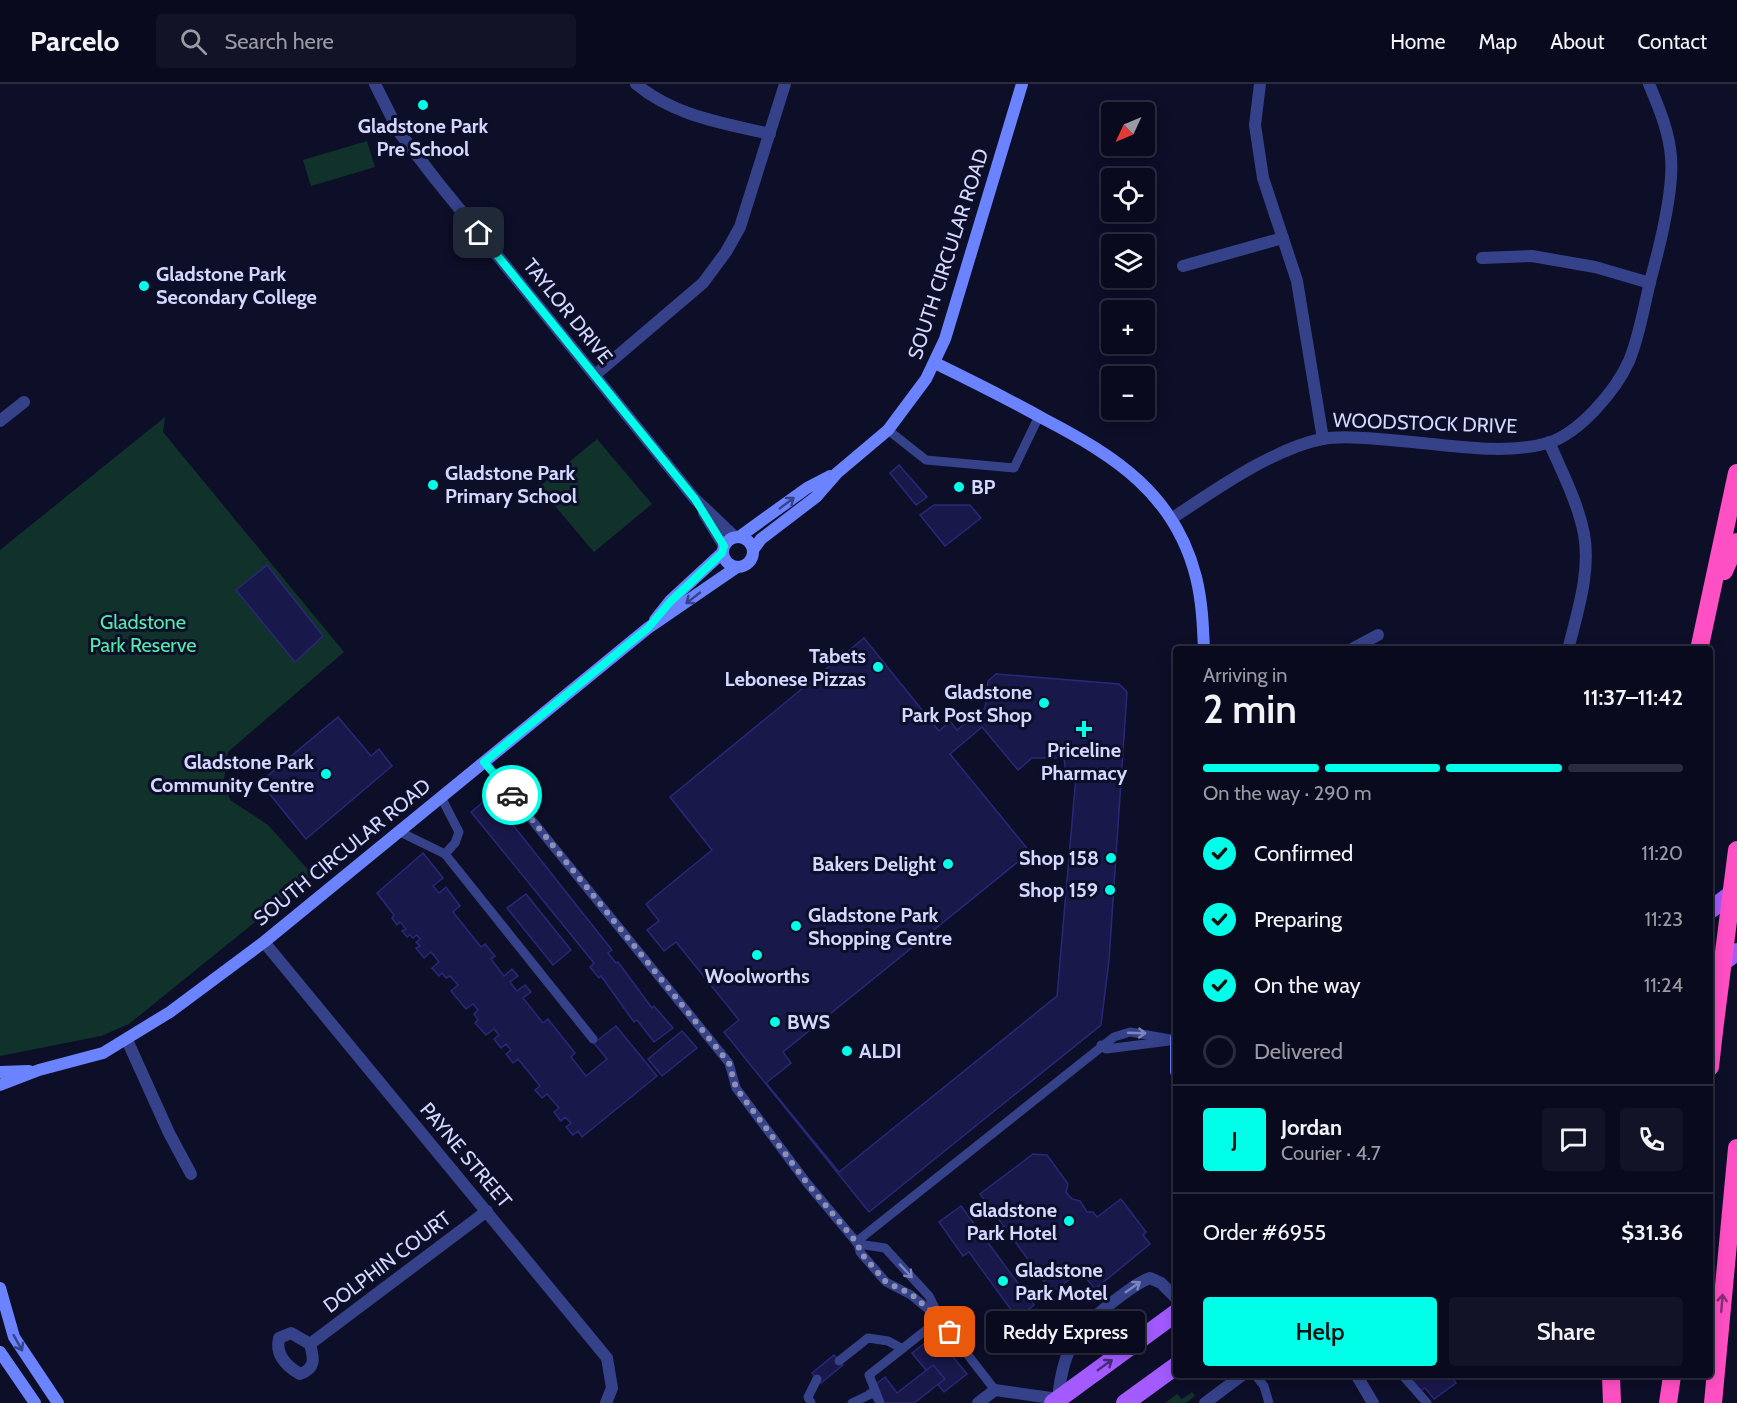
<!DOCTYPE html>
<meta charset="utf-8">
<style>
:root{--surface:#0a0a1e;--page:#131327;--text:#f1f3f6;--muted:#999aa4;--line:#2a2b3c;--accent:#00ffe9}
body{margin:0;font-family:Cabin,sans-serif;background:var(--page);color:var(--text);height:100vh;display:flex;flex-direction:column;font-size:22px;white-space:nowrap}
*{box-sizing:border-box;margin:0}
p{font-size:20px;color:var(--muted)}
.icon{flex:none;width:33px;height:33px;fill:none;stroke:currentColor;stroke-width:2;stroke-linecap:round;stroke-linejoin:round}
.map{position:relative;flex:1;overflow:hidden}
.panel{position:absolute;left:1173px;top:562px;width:540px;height:732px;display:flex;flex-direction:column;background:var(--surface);border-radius:6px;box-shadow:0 3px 15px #0003,0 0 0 2px var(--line)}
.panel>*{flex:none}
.needle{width:39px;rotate:226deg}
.tools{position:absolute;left:1101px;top:18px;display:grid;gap:12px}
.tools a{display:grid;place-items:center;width:54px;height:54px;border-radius:6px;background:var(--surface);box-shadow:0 3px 15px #0003,0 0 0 2px var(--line);font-size:30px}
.pin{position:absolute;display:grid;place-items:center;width:51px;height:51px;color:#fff;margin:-26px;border-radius:12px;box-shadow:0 3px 9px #0006}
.courier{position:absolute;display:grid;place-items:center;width:60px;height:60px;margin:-30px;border:4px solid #00ffe9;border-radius:50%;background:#fff;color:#222;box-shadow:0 2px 8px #0007}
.bubble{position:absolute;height:42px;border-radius:6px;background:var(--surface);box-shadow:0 3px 15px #0003,0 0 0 2px var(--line);font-size:20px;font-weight:600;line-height:42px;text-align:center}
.summary em{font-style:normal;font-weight:600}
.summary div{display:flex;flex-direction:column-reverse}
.summary{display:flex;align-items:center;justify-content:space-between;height:102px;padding:0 30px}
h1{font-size:39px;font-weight:600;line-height:45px}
.bar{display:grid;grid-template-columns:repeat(4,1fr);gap:9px 6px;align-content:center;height:72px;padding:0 30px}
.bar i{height:8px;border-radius:4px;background:var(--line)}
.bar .current{background:var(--accent)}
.bar p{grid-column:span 4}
.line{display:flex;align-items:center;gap:15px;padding:0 30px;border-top:2px solid var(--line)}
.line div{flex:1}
.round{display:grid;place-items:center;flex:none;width:63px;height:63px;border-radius:6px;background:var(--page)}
ol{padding:0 30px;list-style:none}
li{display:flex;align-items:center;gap:18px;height:66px}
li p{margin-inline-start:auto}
li .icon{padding:6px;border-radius:50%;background:var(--accent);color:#111;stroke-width:4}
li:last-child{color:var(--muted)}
li i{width:33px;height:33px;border:3px solid var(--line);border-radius:50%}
.primary-button{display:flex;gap:12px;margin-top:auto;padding:12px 30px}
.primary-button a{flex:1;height:69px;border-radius:6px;background:var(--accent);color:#111;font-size:24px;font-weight:600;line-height:69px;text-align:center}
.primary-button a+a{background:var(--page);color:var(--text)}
header{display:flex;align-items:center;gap:36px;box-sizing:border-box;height:84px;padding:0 30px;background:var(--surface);border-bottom:2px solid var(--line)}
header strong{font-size:28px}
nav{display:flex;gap:33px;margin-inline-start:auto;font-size:21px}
.search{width:420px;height:54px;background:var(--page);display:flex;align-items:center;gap:15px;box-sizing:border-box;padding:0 21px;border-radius:6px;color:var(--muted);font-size:22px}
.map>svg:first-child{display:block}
.green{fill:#10322b}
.building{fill:#19184a;stroke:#292878;stroke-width:1.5;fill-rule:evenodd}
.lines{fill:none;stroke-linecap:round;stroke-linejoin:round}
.lane{stroke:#35428a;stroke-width:9}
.street{stroke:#35428a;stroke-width:12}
.secondary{stroke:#6b83ff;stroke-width:12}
.primary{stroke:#a35bff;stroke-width:18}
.highway{stroke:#ff4fc4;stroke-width:18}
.highway-bridge{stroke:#ff4fc4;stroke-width:18}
.oneway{stroke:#374389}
.oneway2{stroke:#7d85bf}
.oneway3{stroke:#862e76}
.oneway4{stroke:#492d7e}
.done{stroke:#8e91b4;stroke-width:6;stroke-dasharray:0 10.8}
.route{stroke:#00ffe9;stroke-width:8}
.poi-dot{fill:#00ffe9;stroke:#0d0e28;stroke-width:2}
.labels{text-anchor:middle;stroke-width:6;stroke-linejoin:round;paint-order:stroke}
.poi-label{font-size:20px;font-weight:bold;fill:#d4d7ff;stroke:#0d0e28;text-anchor:start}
.street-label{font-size:20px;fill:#d4d7ff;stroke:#0d0e28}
.park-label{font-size:20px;fill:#56e9a9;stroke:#0d0e28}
</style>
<header>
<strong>Parcelo</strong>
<div class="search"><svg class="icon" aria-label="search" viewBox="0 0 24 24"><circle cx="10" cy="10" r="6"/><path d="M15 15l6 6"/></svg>Search here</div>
<nav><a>Home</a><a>Map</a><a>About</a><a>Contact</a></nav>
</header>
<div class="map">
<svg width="1737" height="1319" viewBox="0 0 1737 1319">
<rect width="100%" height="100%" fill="#0d0e28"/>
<g class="green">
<polygon points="367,57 375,83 311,102 303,76"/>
<polygon points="165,333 163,348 344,568 228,668 224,695 230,716 268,741 313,791 129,940 101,952 0,972 0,466"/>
<polygon points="597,355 652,420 594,468 539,403"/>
<polygon points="1192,1308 1195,1312 1186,1319 1165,1319 1177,1310 1182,1315"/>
</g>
<g class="building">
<polygon points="899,381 927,413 916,421 890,389"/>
<polygon points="934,421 970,421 981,434 945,462 920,431"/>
<polygon points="267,481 323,552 295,578 236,506"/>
<path d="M864,554L939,647L950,637L957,646L985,624L988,597L996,590L1119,600L1127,608L1109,876L1101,941L869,1128L724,948L739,936L676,858L664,867L647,846L659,837L646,820L712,766L670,713ZM982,643L1018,686L1032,674H1064L1066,691L1076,692L1057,912L839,1088L766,999L791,979L783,968L1030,768L950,670Z"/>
<polygon points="338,633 371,672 379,665 392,682 306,755 260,698"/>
<polygon points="490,712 612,866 608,869 616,879 618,878 652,924 654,922 673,944 654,958 637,936 634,938 601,892 599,894 590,883 594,879 471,728"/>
<polygon points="423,769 443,794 433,802 439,809 446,803 460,822 453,828 481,863 485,860 495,872 491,875 504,892 512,885 518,892 510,898 517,907 525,901 531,908 523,914 543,939 548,935 575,969 571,973 586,992 607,975 594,959 616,942 657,992 582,1053 578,1047 573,1051 566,1043 571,1039 565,1033 561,1037 554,1028 559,1024 547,1010 542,1014 535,1006 540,1002 518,975 513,979 506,970 511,966 506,960 501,964 494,955 499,951 494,945 486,951 475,939 478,936 474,930 478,926 473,920 466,925 451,907 458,901 450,892 446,894 442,889 439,892 432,884 439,878 431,868 424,874 416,864 420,862 416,858 420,855 417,851 413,854 410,851 407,853 402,847 406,845 400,838 397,841 392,834 394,831 377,809"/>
<polygon points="526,810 571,866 553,881 507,824"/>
<polygon points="682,947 697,964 662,992 648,975"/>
<polygon points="1033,1070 1047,1071 1068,1100 1066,1108 1072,1115 1080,1117 1087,1128 1093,1128 1097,1133 1121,1115 1146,1148 1143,1151 1150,1160 1095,1205 1080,1187 1057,1205 1049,1204 980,1110"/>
<polygon points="961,1122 1034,1221 1017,1234 969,1168 963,1172 939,1138"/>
<polygon points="935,1251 967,1290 944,1308 912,1269"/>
<polygon points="834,1271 843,1281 821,1299 812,1289"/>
<polygon points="933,1281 945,1295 914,1319 876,1319 867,1307 885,1293 897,1309"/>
<polygon points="1407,1292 1451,1292 1456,1299 1434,1315 1425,1304 1419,1308"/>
</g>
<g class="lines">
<g class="lane">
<polyline points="888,346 926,376 1014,384 1039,332"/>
<polyline points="484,677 729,979 736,1004 807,1099 858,1160 860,1168 886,1198 911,1211 940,1235 995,1306"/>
<polyline points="398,747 445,770 455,759 459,748 441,713"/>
<polyline points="445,770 593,955"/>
<polyline points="1101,961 1106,965 1169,957"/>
<polyline points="856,1158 1114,953 1130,948 1176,956"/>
<polyline points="858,1160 885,1164 929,1212 939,1232"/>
<polyline points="839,1277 868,1254 888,1257 901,1264"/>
<polyline points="1256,1292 1264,1302 1269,1319"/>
<polyline points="1404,1293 1427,1319"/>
<polyline points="811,1319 808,1313 817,1295"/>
<polyline points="852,1319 875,1308"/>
<polyline points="880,1319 869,1291 940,1235"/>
</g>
<g class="street">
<polyline points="375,0 399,48 436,96 695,415 735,453"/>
<path d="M636,0C674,32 723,39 770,50"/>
<polyline points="1260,0 1255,41 1263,94 1297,197 1323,355"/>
<polyline points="1482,174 1532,172 1595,183 1650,199"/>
<polyline points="1183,182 1283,154"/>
<polyline points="595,291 703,199 726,168 740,143 785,0"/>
<polyline points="0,337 24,318"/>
<path d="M1549,358C1562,388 1578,419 1584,450C1591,488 1577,529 1568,566"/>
<polyline points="704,429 724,462"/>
<path d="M1171,435C1214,407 1272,365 1322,355C1346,350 1397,357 1422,359C1462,363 1508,370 1548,359C1580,349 1616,306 1629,277C1640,251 1644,221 1651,194C1660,161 1674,106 1671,73C1669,47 1659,24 1649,0"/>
<polyline points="1350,566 1378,551"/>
<polyline points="264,858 607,1274 612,1304 606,1319"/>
<polyline points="127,956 169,1049 191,1090"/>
<path d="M291,1249L310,1260C314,1275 316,1284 300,1290C286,1282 275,1271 279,1254Z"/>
<polyline points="310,1260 487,1127"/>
<polyline points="1357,1292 1373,1319"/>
<path d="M978,1319L995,1306L1058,1315C1063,1262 1077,1245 1118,1214C1128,1207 1138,1198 1150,1194L1161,1199L1176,1214"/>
<polyline points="1205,1319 1241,1292"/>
</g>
<g class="secondary">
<path d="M935,279C972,297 1008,315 1044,335C1115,372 1175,410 1196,493C1202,517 1203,541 1204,566"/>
<circle cx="738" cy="468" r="15"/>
<polyline points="739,453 807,404 830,392"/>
<polyline points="753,466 761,455 816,413 837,389 888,346 926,295 945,255 1022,0"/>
<polyline points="655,536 670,517 722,469"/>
<polyline points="1176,954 1176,988"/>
<polyline points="0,988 29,987"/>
<polyline points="0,1001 39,986 103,969 170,928 264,858 648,544 737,483"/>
<polyline points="0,1204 14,1253 58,1319"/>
<polyline points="0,1268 35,1319"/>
</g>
<g class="primary">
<polyline points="1710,826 1737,806"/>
<polyline points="1710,887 1737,868"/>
<polyline points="1053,1319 1176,1229"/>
<polyline points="1125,1319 1176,1282"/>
</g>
<g class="highway">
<polyline points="1724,487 1737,458"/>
<polyline points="1699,566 1737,389"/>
<polyline points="1710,983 1714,947"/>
<polyline points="1611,1292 1612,1319"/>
<polyline points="1668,1319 1672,1292"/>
<polyline points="1713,1319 1737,1064"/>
</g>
<polyline class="highway-bridge" points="1714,947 1737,766"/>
</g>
<defs><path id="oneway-shaft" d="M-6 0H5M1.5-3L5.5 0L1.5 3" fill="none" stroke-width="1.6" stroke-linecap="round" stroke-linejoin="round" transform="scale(1.5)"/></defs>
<g class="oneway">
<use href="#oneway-shaft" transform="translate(787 419) rotate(-37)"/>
<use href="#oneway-shaft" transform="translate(693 514) rotate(142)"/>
<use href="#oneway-shaft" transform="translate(18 1259) rotate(61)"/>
</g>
<g class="oneway2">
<use href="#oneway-shaft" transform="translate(1137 949) rotate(2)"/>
<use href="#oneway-shaft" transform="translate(906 1187) rotate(47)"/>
<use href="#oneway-shaft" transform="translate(1133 1203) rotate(-35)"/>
</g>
<use class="oneway3" href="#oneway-shaft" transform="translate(1722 1219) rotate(-85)"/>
<use class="oneway4" href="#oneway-shaft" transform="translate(1105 1281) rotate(-36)"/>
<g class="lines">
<polyline class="done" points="512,711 729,979 736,1004 807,1099 858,1160 860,1168 886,1198 911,1210 940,1235 950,1248"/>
<polyline class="route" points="479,149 695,415 724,462 722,469 670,518 648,544 484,678 512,711"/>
</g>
<g class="poi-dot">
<circle cx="423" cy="21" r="6"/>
<circle cx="144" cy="202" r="6"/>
<circle cx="433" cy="401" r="6"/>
<circle cx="959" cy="403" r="6"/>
<circle cx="878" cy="583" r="6"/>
<circle cx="1044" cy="619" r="6"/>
<path d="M1081 636h6v6h6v6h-6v6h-6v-6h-6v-6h6z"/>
<circle cx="326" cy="690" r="6"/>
<circle cx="1111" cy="774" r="6"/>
<circle cx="948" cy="780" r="6"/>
<circle cx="1110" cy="806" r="6"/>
<circle cx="796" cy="842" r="6"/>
<circle cx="757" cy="871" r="6"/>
<circle cx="775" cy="938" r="6"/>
<circle cx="847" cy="967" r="6"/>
<circle cx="1069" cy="1137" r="6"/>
<circle cx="1003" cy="1197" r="6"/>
</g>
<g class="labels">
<g class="poi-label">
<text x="423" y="49" text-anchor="middle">Gladstone Park<tspan x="423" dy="23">Pre School</tspan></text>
<text x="156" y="197">Gladstone Park<tspan x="156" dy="23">Secondary College</tspan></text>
<text x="445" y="396">Gladstone Park<tspan x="445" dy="23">Primary School</tspan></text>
<text x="971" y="410">BP</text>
<text x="866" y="579" text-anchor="end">Tabets<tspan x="866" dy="23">Lebonese Pizzas</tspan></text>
<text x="1032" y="615" text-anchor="end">Gladstone<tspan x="1032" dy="23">Park Post Shop</tspan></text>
<text x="1084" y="673" text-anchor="middle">Priceline<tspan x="1084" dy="23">Pharmacy</tspan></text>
<text x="314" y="685" text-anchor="end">Gladstone Park<tspan x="314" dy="23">Community Centre</tspan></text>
<text x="1099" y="781" text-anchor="end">Shop 158</text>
<text x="936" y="787" text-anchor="end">Bakers Delight</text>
<text x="1098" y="813" text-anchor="end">Shop 159</text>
<text x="808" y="838">Gladstone Park<tspan x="808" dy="23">Shopping Centre</tspan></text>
<text x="757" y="899" text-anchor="middle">Woolworths</text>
<text x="787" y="945">BWS</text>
<text x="859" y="974">ALDI</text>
<text x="1057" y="1133" text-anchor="end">Gladstone<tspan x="1057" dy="23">Park Hotel</tspan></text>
<text x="1015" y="1193">Gladstone<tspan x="1015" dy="23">Park Motel</tspan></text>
</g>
<g class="street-label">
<text transform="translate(948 170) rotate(-72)" y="7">SOUTH CIRCULAR ROAD</text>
<text transform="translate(568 227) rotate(51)" y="7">TAYLOR DRIVE</text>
<text transform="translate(1425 339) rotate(2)" y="7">WOODSTOCK DRIVE</text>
<text transform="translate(342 768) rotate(-39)" y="7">SOUTH CIRCULAR ROAD</text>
<text transform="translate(466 1071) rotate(50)" y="7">PAYNE STREET</text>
<text transform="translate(387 1178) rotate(-37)" y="7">DOLPHIN COURT</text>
</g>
<g class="park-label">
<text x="143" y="545">Gladstone<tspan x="143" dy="23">Park Reserve</tspan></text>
</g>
</g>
</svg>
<div class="tools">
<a><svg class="needle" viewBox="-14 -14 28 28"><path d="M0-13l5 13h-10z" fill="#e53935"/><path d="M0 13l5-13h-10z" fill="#999aa4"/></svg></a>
<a><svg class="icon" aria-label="locate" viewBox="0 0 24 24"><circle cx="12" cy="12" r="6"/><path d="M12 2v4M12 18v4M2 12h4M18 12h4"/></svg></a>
<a><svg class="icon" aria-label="layers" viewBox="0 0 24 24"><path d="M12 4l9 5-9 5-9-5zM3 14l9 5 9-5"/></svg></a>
<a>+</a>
<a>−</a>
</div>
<div class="pin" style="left:950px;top:1248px;background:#ea580c"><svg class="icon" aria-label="bag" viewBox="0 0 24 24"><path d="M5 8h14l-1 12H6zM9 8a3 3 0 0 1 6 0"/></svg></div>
<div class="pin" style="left:479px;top:149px;background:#1f2937"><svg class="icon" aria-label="home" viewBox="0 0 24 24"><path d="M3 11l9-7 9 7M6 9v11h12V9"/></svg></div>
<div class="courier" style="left:512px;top:711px"><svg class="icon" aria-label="car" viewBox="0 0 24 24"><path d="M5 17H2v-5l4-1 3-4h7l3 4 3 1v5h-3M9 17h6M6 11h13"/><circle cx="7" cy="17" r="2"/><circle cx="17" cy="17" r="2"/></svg></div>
<div class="bubble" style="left:986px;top:1227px;width:159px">Reddy Express</div>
<section class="panel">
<div class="summary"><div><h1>2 min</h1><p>Arriving in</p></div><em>11:37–11:42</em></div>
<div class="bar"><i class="current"></i><i class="current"></i><i class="current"></i><i></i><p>On the way · 290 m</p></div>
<ol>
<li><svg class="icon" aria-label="check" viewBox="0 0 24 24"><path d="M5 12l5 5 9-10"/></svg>Confirmed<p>11:20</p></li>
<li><svg class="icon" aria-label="check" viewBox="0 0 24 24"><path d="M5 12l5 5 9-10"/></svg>Preparing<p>11:23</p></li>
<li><svg class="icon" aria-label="check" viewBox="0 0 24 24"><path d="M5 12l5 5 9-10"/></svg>On the way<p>11:24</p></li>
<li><i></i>Delivered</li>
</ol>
<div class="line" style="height:108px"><b class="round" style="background:var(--accent);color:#111">J</b><div><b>Jordan</b><p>Courier · 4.7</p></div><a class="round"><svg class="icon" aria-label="chat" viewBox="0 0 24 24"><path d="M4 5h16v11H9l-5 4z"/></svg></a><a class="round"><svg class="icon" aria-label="phone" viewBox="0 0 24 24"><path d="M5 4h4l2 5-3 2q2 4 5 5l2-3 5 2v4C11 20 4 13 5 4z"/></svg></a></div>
<div class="line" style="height:78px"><div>Order #6955</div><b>$31.36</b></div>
<div class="primary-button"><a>Help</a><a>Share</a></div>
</section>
</div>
